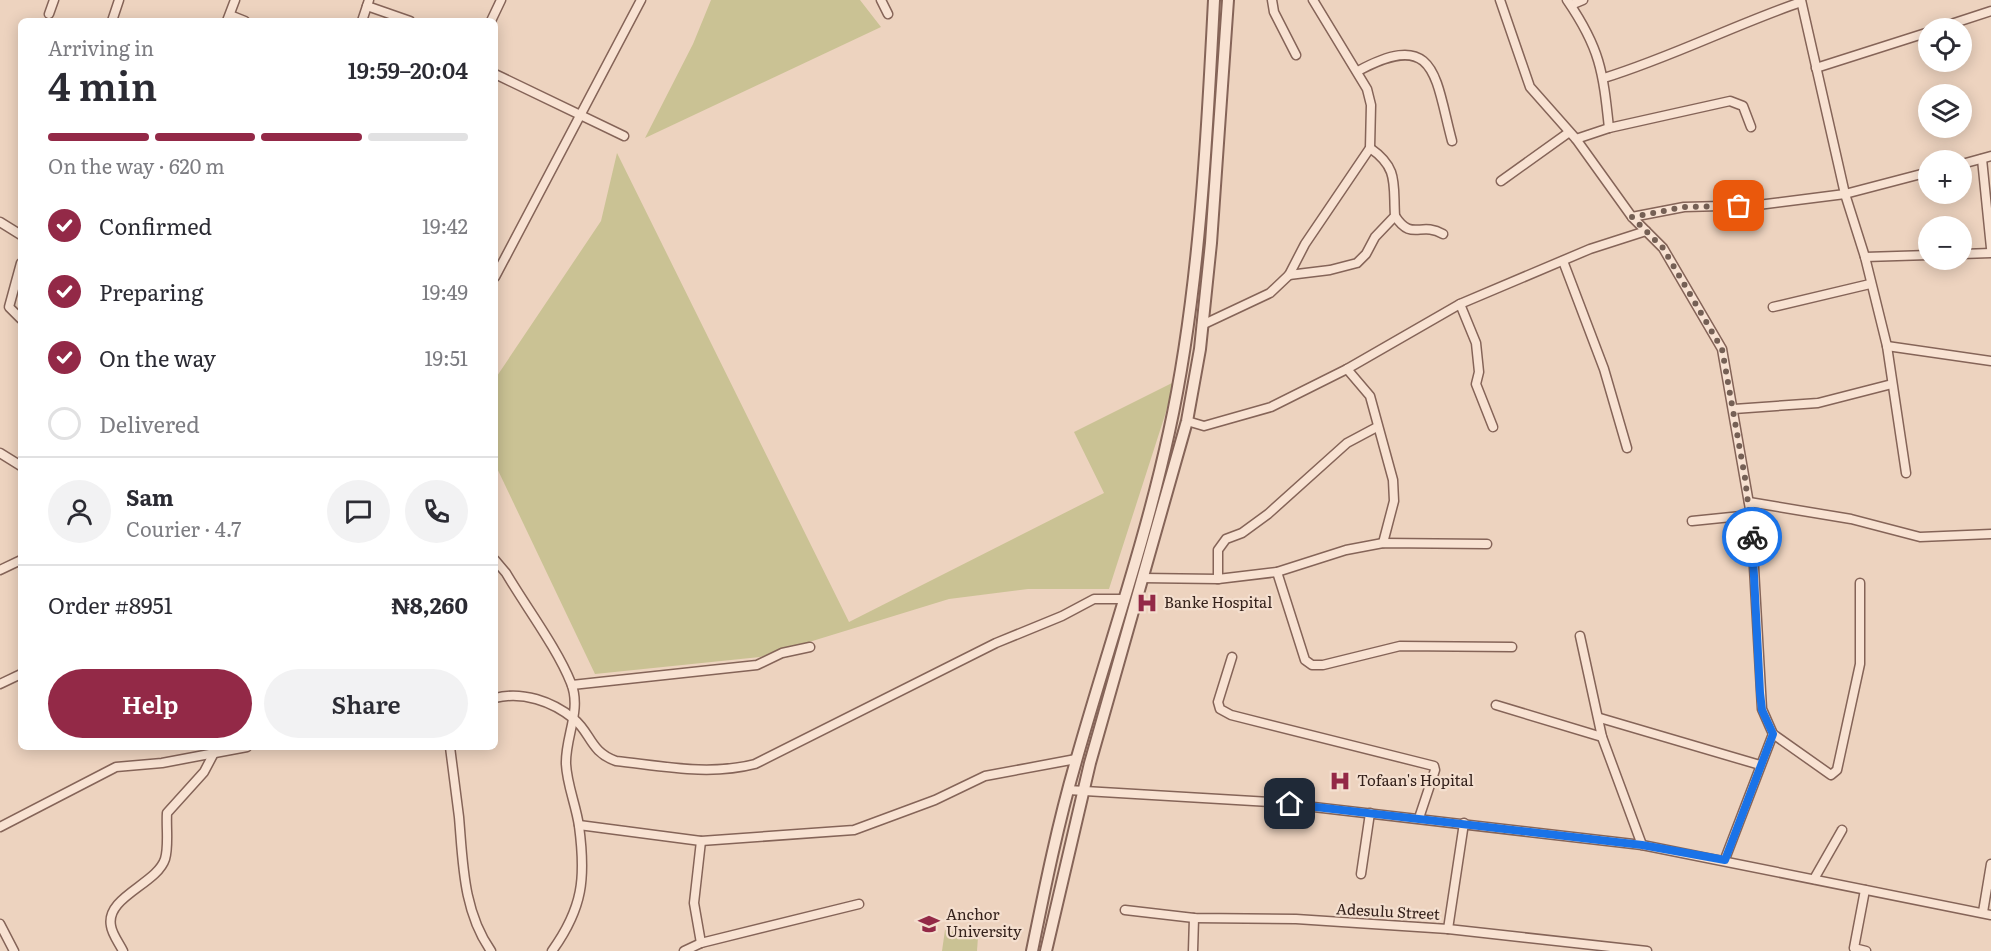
<!DOCTYPE html>
<meta charset="utf-8">
<style>
:root{--surface:#fff;--page:#f2f2f3;--text:#2b2b33;--muted:#7c7c81;--line:#e1e1e2;--accent:#932947}
body{margin:0;font-family:Literata,serif;background:var(--page);color:var(--text);height:100vh;display:flex;flex-direction:column;font-size:22px;white-space:nowrap}
*{box-sizing:border-box;margin:0}
p{font-size:20px;color:var(--muted)}
.icon{flex:none;width:33px;height:33px;fill:none;stroke:currentColor;stroke-width:2;stroke-linecap:round;stroke-linejoin:round}
.map{position:relative;flex:1;overflow:hidden}
.details{position:absolute;left:18px;top:18px;width:480px;height:732px;display:flex;flex-direction:column;background:var(--surface);border-radius:9px;box-shadow:0 3px 15px #0003}
.details>*{flex:none}
.controls{position:absolute;left:1918px;top:18px;display:grid;gap:12px}
.controls a{display:grid;place-items:center;width:54px;height:54px;border-radius:50%;background:var(--surface);box-shadow:0 3px 15px #0003;font-size:30px}
.pin{position:absolute;display:grid;place-items:center;width:51px;height:51px;color:#fff;margin:-26px;border-radius:12px;box-shadow:0 3px 9px #0006}
.courier{position:absolute;display:grid;place-items:center;width:60px;height:60px;margin:-30px;border:4px solid #1a73e8;border-radius:50%;background:#fff;color:#222;box-shadow:0 2px 8px #0007}
.overview em{font-style:normal;font-weight:600}
.overview div{display:flex;flex-direction:column-reverse}
.overview{display:flex;align-items:center;justify-content:space-between;height:102px;padding:0 30px}
h1{font-size:39px;font-weight:600;line-height:45px}
.bar{display:grid;grid-template-columns:repeat(4,1fr);gap:9px 6px;align-content:center;height:72px;padding:0 30px}
.bar i{height:8px;border-radius:4px;background:var(--line)}
.bar .active{background:var(--accent)}
.bar p{grid-column:span 4}
.line{display:flex;align-items:center;gap:15px;padding:0 30px;border-top:2px solid var(--line)}
.line div{flex:1}
.round{display:grid;place-items:center;flex:none;width:63px;height:63px;border-radius:32px;background:var(--page)}
ol{padding:0 30px;list-style:none}
li{display:flex;align-items:center;gap:18px;height:66px}
li p{margin-inline-start:auto}
li .icon{padding:6px;border-radius:50%;background:var(--accent);color:#fff;stroke-width:4}
li:last-child{color:var(--muted)}
li i{width:33px;height:33px;border:3px solid var(--line);border-radius:50%}
.action{display:flex;gap:12px;margin-top:auto;padding:12px 30px}
.action a{flex:1;height:69px;border-radius:36px;background:var(--accent);color:#fff;font-size:24px;font-weight:600;line-height:69px;text-align:center}
.action a+a{background:var(--page);color:var(--text)}
.map>svg:first-child{display:block}
.green{fill:#cac294}
.lines{fill:none;stroke-linecap:round;stroke-linejoin:round}
.minor-casing{stroke:#856458;stroke-width:11}
.tertiary-casing{stroke:#856458;stroke-width:14}
.minor{stroke:#f8e2d2;stroke-width:8}
.tertiary{stroke:#f8e2d2;stroke-width:10}
.done{stroke:#756055;stroke-width:6;stroke-dasharray:0 10.8}
.route{stroke:#1a73e8;stroke-width:8}
.labels{text-anchor:middle;stroke-width:4.5;stroke-linejoin:round;paint-order:stroke}
.poi-label{font-size:15px;fill:#35221c;stroke:#f4dfcf;text-anchor:start}
.street-label{font-size:15px;fill:#35221c;stroke:#f4dfcf}
</style>
<div class="map">
<svg width="1991" height="951" viewBox="0 0 1991 951">
<rect width="100%" height="100%" fill="#edd3bf"/>
<g class="green">
<polygon points="711,0 860,0 881,27 645,138 693,44"/>
<polygon points="617,153 849,622 1104,493 1074,432 1174,382 1165,415 1109,589 1028,589 949,599 760,657 595,674 495,464 495,379 601,221"/>
<polygon points="945,930 978,937 977,951 942,951"/>
</g>
<g class="lines">
<defs>
<g id="minor">
<polyline points="881,0 888,14"/>
<polyline points="1272,0 1274,12 1296,55"/>
<polyline points="1500,0 1530,87 1576,139 1632,217 1663,248 1722,349 1751,515 1762,709 1773,734 1831,775 1837,770 1860,664 1860,583"/>
<path d="M1567,0C1600,48 1603,71 1609,128"/>
<polyline points="1801,0 1845,194 1865,257 1887,346 1906,473"/>
<polyline points="1571,5 1583,0"/>
<polyline points="367,6 410,21"/>
<polyline points="49,14 54,0"/>
<polyline points="230,15 245,21"/>
<polyline points="112,21 119,0"/>
<polyline points="227,21 235,0"/>
<polyline points="362,21 369,0"/>
<polyline points="491,21 501,0"/>
<polyline points="1939,28 1991,11"/>
<polyline points="1816,68 1929,32"/>
<path d="M1358,71C1437,28 1435,78 1452,141"/>
<polyline points="495,74 624,136"/>
<path d="M1604,78C1672,57 1734,25 1801,2"/>
<polyline points="1576,139 1609,128 1730,101 1743,106 1751,127"/>
<polyline points="1982,159 1991,248"/>
<polyline points="1962,164 1991,156"/>
<polyline points="1501,181 1568,133"/>
<path d="M1395,216C1412,242 1420,221 1443,234"/>
<polyline points="1632,217 1684,207 1758,205 1845,194 1929,172"/>
<polyline points="0,222 21,235"/>
<polyline points="1962,254 1991,253"/>
<polyline points="1865,257 1929,255"/>
<polyline points="1563,261 1604,369 1627,448"/>
<polyline points="21,263 9,307 21,319"/>
<path d="M1289,275L1330,270L1357,263L1366,254L1375,237L1395,216C1393,184 1399,168 1370,148"/>
<polyline points="495,277 641,0"/>
<polyline points="1460,304 1476,343 1479,372 1476,384 1493,427"/>
<polyline points="1773,307 1870,284"/>
<polyline points="1202,325 1270,293 1289,275 1305,244 1370,148 1371,105 1367,89 1313,0"/>
<polyline points="1887,346 1991,361"/>
<polyline points="1347,369 1370,396 1393,480 1394,501 1383,543"/>
<polyline points="1734,409 1818,403 1892,384"/>
<polyline points="1187,421 1204,426 1271,407 1347,369 1460,304 1590,249 1646,231"/>
<polyline points="0,453 21,466"/>
<polyline points="1749,502 1851,519 1920,537 1991,534"/>
<polyline points="1692,521 1751,515"/>
<path d="M495,560L506,573C526,607 557,648 571,683C582,710 565,737 566,764C567,785 576,805 579,826C586,878 583,908 552,951"/>
<polyline points="0,570 21,560"/>
<polyline points="1277,572 1305,660 1312,665 1323,665 1400,646 1512,647"/>
<polyline points="1142,578 1218,579 1277,572 1346,550 1383,543 1487,544"/>
<polyline points="1218,579 1218,550 1226,539 1242,533 1268,514 1347,443 1377,427"/>
<polyline points="1580,636 1602,737 1642,845"/>
<polyline points="1232,657 1218,702 1220,709 1231,715 1434,766 1435,770 1419,818"/>
<polyline points="0,684 21,674"/>
<polyline points="572,685 757,665 782,653 810,647"/>
<path d="M495,698C522,691 552,701 574,719C591,733 590,752 616,761C662,766 709,776 755,764L996,643L1062,616L1094,599H1123"/>
<polyline points="1496,705 1602,737"/>
<polyline points="1600,718 1760,765"/>
<path d="M450,747C453,770 456,793 459,817C463,863 463,911 491,951"/>
<polyline points="1068,790 1270,802 1642,845 1991,915"/>
<polyline points="579,825 701,841 854,830 935,800 985,776 1076,759"/>
<polyline points="0,827 116,767 162,763 247,747"/>
<polyline points="701,841 694,903 701,943"/>
<polyline points="1725,859 1773,734"/>
<polyline points="1361,874 1370,813"/>
<polyline points="1814,879 1842,830"/>
<polyline points="1865,890 1854,948 1866,951"/>
<polyline points="1125,910 1194,918 1296,919 1448,929 1647,951"/>
<polyline points="1983,912 1991,864"/>
<polyline points="0,924 14,951"/>
<polyline points="1448,929 1464,823"/>
<path d="M123,951C119,943 112,934 111,926C105,897 157,884 165,859C169,846 166,827 167,813L204,772L214,753"/>
<polyline points="684,951 701,943 859,904"/>
<polyline points="1193,951 1194,918"/>
</g>
<g id="tertiary">
<path d="M1032,951C1045,887 1058,823 1076,761C1107,651 1145,543 1169,432C1199,296 1207,139 1214,0"/>
<polyline points="1046,951 1090,763 1187,421 1200,349 1211,243 1228,0"/>
</g>
</defs>
<use href="#minor" class="minor-casing"/>
<use href="#tertiary" class="tertiary-casing"/>
<use href="#minor" class="minor"/>
<use href="#tertiary" class="tertiary"/>
</g>
<g class="lines">
<polyline class="done" points="1739,206 1684,207 1632,217 1663,248 1722,349 1745,478 1752,537"/>
<polyline class="route" points="1290,804 1642,845 1725,860 1773,734 1762,710 1760,693 1752,537"/>
</g>
<defs>
<symbol id="hospital-bare" viewBox="-9 -9 18 18"><path d="M-5-5h3v3.5h4V-5h3V5h-3V1.5h-4V5h-3Z" fill="#932947" stroke="#f4dfcf" stroke-width="2.5" paint-order="stroke"/></symbol>
<symbol id="university-bare" viewBox="-9 -9 18 18"><path d="M0-5L7-2L0 1L-7-2ZM-4 1L0 2.5L4 1V4Q0 6-4 4Z" fill="#932947" stroke="#f4dfcf" stroke-width="2.5" paint-order="stroke"/></symbol>
</defs>
<g fill-rule="evenodd">
<use href="#hospital-bare" x="1132" y="588" width="30" height="30"/>
<use href="#hospital-bare" x="1325" y="766" width="30" height="30"/>
<use href="#university-bare" x="914" y="909" width="30" height="30"/>
</g>
<g class="labels">
<g class="poi-label">
<text x="1164" y="608">Banke Hospital</text>
<text x="1357" y="786">Tofaan's Hopital</text>
<text x="946" y="920">Anchor<tspan x="946" dy="17">University</tspan></text>
</g>
<g class="street-label">
<text transform="translate(1388 912) rotate(3)" y="5">Adesulu Street</text>
</g>
</g>
</svg>
<div class="controls">
<a><svg class="icon" aria-label="locate" viewBox="0 0 24 24"><circle cx="12" cy="12" r="6"/><path d="M12 2v4M12 18v4M2 12h4M18 12h4"/></svg></a>
<a><svg class="icon" aria-label="layers" viewBox="0 0 24 24"><path d="M12 4l9 5-9 5-9-5zM3 14l9 5 9-5"/></svg></a>
<a>+</a>
<a>−</a>
</div>
<div class="pin" style="left:1739px;top:206px;background:#ea580c"><svg class="icon" aria-label="bag" viewBox="0 0 24 24"><path d="M5 8h14l-1 12H6zM9 8a3 3 0 0 1 6 0"/></svg></div>
<div class="pin" style="left:1290px;top:804px;background:#1f2937"><svg class="icon" aria-label="home" viewBox="0 0 24 24"><path d="M3 11l9-7 9 7M6 9v11h12V9"/></svg></div>
<div class="courier" style="left:1752px;top:537px"><svg class="icon" aria-label="bike" viewBox="0 0 24 24"><circle cx="6" cy="16" r="4"/><circle cx="18" cy="16" r="4"/><path d="M6 16l4-8h5l3 8M10 8l3 8H6M13 5h3"/></svg></div>
<section class="details">
<div class="overview"><div><h1>4 min</h1><p>Arriving in</p></div><em>19:59–20:04</em></div>
<div class="bar"><i class="active"></i><i class="active"></i><i class="active"></i><i></i><p>On the way · 620 m</p></div>
<ol>
<li><svg class="icon" aria-label="check" viewBox="0 0 24 24"><path d="M5 12l5 5 9-10"/></svg>Confirmed<p>19:42</p></li>
<li><svg class="icon" aria-label="check" viewBox="0 0 24 24"><path d="M5 12l5 5 9-10"/></svg>Preparing<p>19:49</p></li>
<li><svg class="icon" aria-label="check" viewBox="0 0 24 24"><path d="M5 12l5 5 9-10"/></svg>On the way<p>19:51</p></li>
<li><i></i>Delivered</li>
</ol>
<div class="line" style="height:108px"><a class="round"><svg class="icon" aria-label="person" viewBox="0 0 24 24"><circle cx="12" cy="8" r="4"/><path d="M4 21q1-7 8-7t8 7"/></svg></a><div><b>Sam</b><p>Courier · 4.7</p></div><a class="round"><svg class="icon" aria-label="chat" viewBox="0 0 24 24"><path d="M4 5h16v11H9l-5 4z"/></svg></a><a class="round"><svg class="icon" aria-label="phone" viewBox="0 0 24 24"><path d="M5 4h4l2 5-3 2q2 4 5 5l2-3 5 2v4C11 20 4 13 5 4z"/></svg></a></div>
<div class="line" style="height:78px"><div>Order #8951</div><b>₦8,260</b></div>
<div class="action"><a>Help</a><a>Share</a></div>
</section>
</div>
